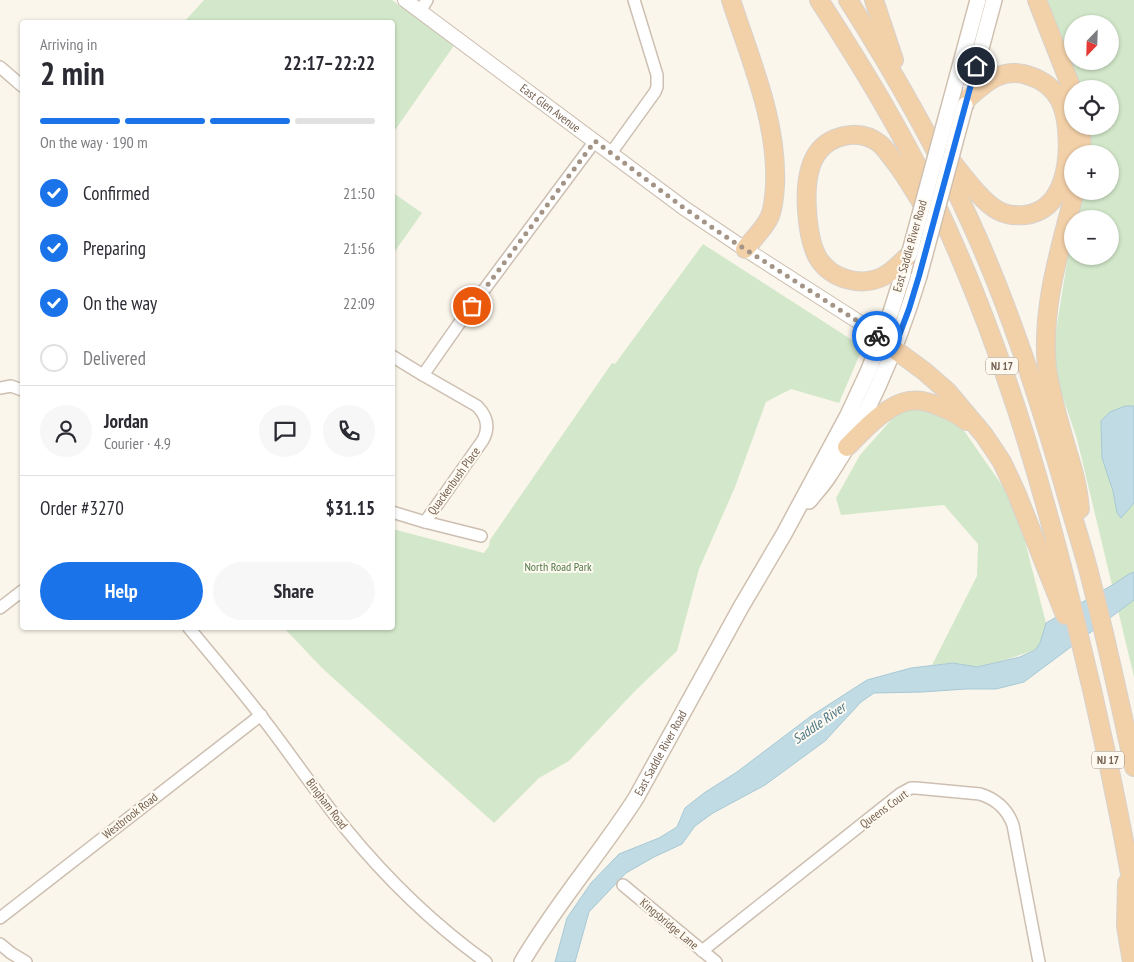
<!DOCTYPE html>
<meta charset="utf-8">
<style>
:root{--surface:#fff;--page:#f7f7f7;--text:#2b2b33;--muted:#7c7c81;--line:#e1e1e2;--accent:#1a73e8}
body{margin:0;font-family:"PT Sans Narrow",sans-serif;background:var(--page);color:var(--text);height:100vh;display:flex;flex-direction:column;font-size:19px;white-space:nowrap}
*{box-sizing:border-box;margin:0}
p{font-size:16px;color:var(--muted)}
.icon{flex:none;width:28px;height:28px;fill:none;stroke:currentColor;stroke-width:2;stroke-linecap:round;stroke-linejoin:round}
.map{position:relative;flex:1;overflow:hidden}
.side{position:absolute;left:20px;top:20px;width:375px;height:610px;display:flex;flex-direction:column;background:var(--surface);border-radius:5px;box-shadow:0 1px 4px #0004}
.side>*{flex:none}
.needle{width:32px;rotate:203deg}
.buttons{position:absolute;left:1064px;top:15px;display:grid;gap:10px}
.buttons a{display:grid;place-items:center;width:55px;height:55px;border-radius:50%;background:var(--surface);box-shadow:0 1px 4px #0004;font-size:25px}
.pin{position:absolute;display:grid;place-items:center;width:42px;height:42px;color:#fff;margin:-21px;border:2px solid #fff;border-radius:50%;box-shadow:0 1px 5px #0007}
.courier{position:absolute;display:grid;place-items:center;width:50px;height:50px;margin:-25px;border:4px solid #1a73e8;border-radius:50%;background:#fff;color:#222;box-shadow:0 1px 6px #0007}
.headline em{font-style:normal;font-weight:800}
.headline div{display:flex;flex-direction:column-reverse}
.headline{display:flex;align-items:center;justify-content:space-between;height:85px;padding:0 20px}
h1{font-size:32px;font-weight:800;line-height:38px}
.bar{display:grid;grid-template-columns:repeat(4,1fr);gap:8px 5px;align-content:center;height:60px;padding:0 20px}
.bar i{height:6px;border-radius:4px;background:var(--line)}
.bar .active{background:var(--accent)}
.bar p{grid-column:span 4}
.line{display:flex;align-items:center;gap:12px;padding:0 20px;border-top:1px solid var(--line)}
.line div{flex:1}
.round{display:grid;place-items:center;flex:none;width:52px;height:52px;border-radius:26px;background:var(--page)}
ol{padding:0 20px;list-style:none}
li{display:flex;align-items:center;gap:15px;height:55px}
li p{margin-inline-start:auto}
li .icon{padding:5px;border-radius:50%;background:var(--accent);color:#fff;stroke-width:4}
li:last-child{color:var(--muted)}
li i{width:28px;height:28px;border:2px solid var(--line);border-radius:50%}
.primary-button{display:flex;gap:10px;margin-top:auto;padding:10px 20px}
.primary-button a{flex:1;height:58px;border-radius:30px;background:var(--accent);color:#fff;font-size:20px;font-weight:800;line-height:58px;text-align:center}
.primary-button a+a{background:var(--page);color:var(--text)}
.map>svg:first-child{display:block}
.green{fill:#d3e8ca;fill-rule:evenodd}
.water{fill:#c0dbe4;stroke:#a7c9d5}
.lines{fill:none;stroke-linecap:round;stroke-linejoin:round}
.minor-casing{stroke:#cdbfb1;stroke-width:14}
.tertiary-casing{stroke:#cdbfb1;stroke-width:16}
.secondary-casing{stroke:#cfc0af;stroke-width:18}
.trunk-casing{stroke:#d8d2ce;stroke-width:20}
.minor{stroke:#fff;stroke-width:11}
.tertiary{stroke:#fff;stroke-width:14}
.secondary{stroke:#fff;stroke-width:15}
.trunk{stroke:#f2d0a8;stroke-width:18}
.secondary-bridge-casing{stroke:#cfc0af;stroke-width:18;stroke-linecap:butt}
.secondary-bridge{stroke:#fff;stroke-width:15}
.done{stroke:#a39486;stroke-width:5;stroke-dasharray:0 9}
.route{stroke:#1a73e8;stroke-width:6}
.labels{text-anchor:middle;stroke-width:4;stroke-linejoin:round;paint-order:stroke}
.shield{fill:#fefaf1;stroke:#9d8e80;stroke-width:1}
.shield-label{font-size:11px;font-weight:bold;fill:#74604f}
.street-label{font-size:12px;fill:#74604f;stroke:#fefaf1}
.park-label{font-size:12px;fill:#527948;stroke:#fefaf1}
.water-label{font-size:14px;font-style:italic;fill:#4b7685;stroke:#fefaf1}
</style>
<div class="map">
<svg width="1134" height="962" viewBox="0 0 1134 962">
<rect width="100%" height="100%" fill="#fbf6eb"/>
<g class="green">
<polygon points="204,0 392,0 455,44 393,133 392,22 184,22"/>
<path d="M1043,0H1134V677L1077,439L1050,359L1053,350L1072,231V256H1110V219H1075L1079,191H1110V154H1086L1087,126H1110V89H1074ZM1072,24H1110V61H1072Z"/>
<polygon points="392,192 422,213 393,254 392,254"/>
<polygon points="703,244 863,347 839,403 791,389 766,402 735,487 699,569 677,651 635,691 569,761 539,778 494,823 323,669 284,628 392,628 393,529 484,553 489,546 490,540 612,363 615,364"/>
<polygon points="949,409 1008,494 1011,487 1046,623 1040,643 1035,650 1008,659 977,667 953,663 932,665 977,576 978,544 944,505 841,515 836,498 860,455 900,410"/>
</g>
<g class="water">
<polygon points="1125,406 1134,406 1134,503 1121,518 1117,513 1113,491 1102,458 1101,421 1110,412"/>
<polygon points="1134,572 1134,600 1024,682 996,689 966,689 922,692 874,693 861,702 825,741 765,785 713,813 695,826 682,844 654,857 626,873 589,912 575,962 555,962 567,918 591,883 619,854 659,838 677,827 685,808 704,793 737,772 811,716 867,680 911,668 953,663 977,667 1020,657 1035,650 1040,643 1046,623 1114,584 1129,574"/>
</g>
<g class="lines">
<defs>
<g id="minor">
<polyline points="420,11 427,0"/>
<polyline points="0,67 22,86"/>
<polyline points="611,153 655,92 657,87 657,75 634,0"/>
<path d="M392,356L423,375L477,406C487,416 490,427 483,440L425,522"/>
<polyline points="423,375 463,318 595,141"/>
<polyline points="0,388 11,386 22,390"/>
<polyline points="392,512 425,522 481,536"/>
<polyline points="0,608 22,591"/>
<path d="M189,628C213,657 238,686 261,716C290,753 316,793 346,829C387,879 433,924 486,962"/>
<polyline points="623,885 716,962"/>
<polyline points="0,918 261,715"/>
<polyline points="0,944 11,953 26,962"/>
<path d="M702,951L900,794L911,788H916L980,794C996,799 1007,808 1013,825L1039,962"/>
</g>
<g id="tertiary">
<path id="s1" d="M405,0L684,208L745,249L862,324L889,345"/>
</g>
<g id="secondary">
<polyline points="955,85 978,0"/>
<polyline points="966,104 994,0"/>
<path d="M809,501C816,492 824,484 830,474C870,414 898,345 919,276"/>
<path id="s2" d="M522,962C556,904 600,854 636,798L741,607L784,534L848,415L868,372L881,339L891,312L909,255"/>
</g>
<g id="trunk">
<path d="M731,0C750,59 778,122 775,186C774,196 774,206 770,216C765,228 753,239 745,249"/>
<path d="M819,0C861,65 901,130 934,200C999,336 1042,481 1077,627C1099,716 1118,805 1134,895"/>
<path d="M848,0C893,71 935,144 970,221C1009,306 1038,396 1064,486C1071,512 1080,539 1087,565C1105,632 1119,700 1134,767"/>
<polyline points="874,0 894,60"/>
<polyline points="1037,0 1072,89"/>
<polyline points="1081,126 1082,154"/>
<path d="M945,153C958,169 981,202 999,211C1007,215 1016,216 1025,215C1065,210 1070,161 1067,129C1066,118 1064,108 1059,99C1053,88 1042,80 1030,76C1003,66 986,82 967,99"/>
<path d="M1075,191C1060,249 1041,308 1047,368C1051,396 1059,423 1067,450C1070,460 1074,472 1076,483C1078,491 1079,500 1080,509"/>
<path d="M909,255C900,263 893,272 882,277C860,287 831,279 818,258C810,244 808,226 807,210C805,180 808,144 844,136C857,133 870,136 880,144C886,149 890,156 895,162C908,179 918,198 930,216"/>
<polyline points="894,349 924,371 947,391 984,435 1002,462 1016,492 1065,615"/>
<path d="M847,447C862,432 887,404 909,401C920,399 933,403 943,408C951,411 959,415 966,421"/>
<polyline points="1127,883 1126,926 1132,962"/>
</g>
</defs>
<use href="#minor" class="minor-casing"/>
<use href="#tertiary" class="tertiary-casing"/>
<use href="#secondary" class="secondary-casing"/>
<use href="#trunk" class="trunk-casing"/>
<use href="#minor" class="minor"/>
<use href="#tertiary" class="tertiary"/>
<use href="#secondary" class="secondary"/>
<use href="#trunk" class="trunk"/>
<defs>
<g id="secondary-bridge">
<polyline points="909,255 955,85"/>
<polyline points="919,276 965,105"/>
</g>
</defs>
<use href="#secondary-bridge" class="secondary-bridge-casing"/>
<use href="#secondary-bridge" class="secondary-bridge"/>
</g>
<g class="lines">
<polyline class="done" points="472,306 595,141 684,208 723,235 862,324 877,336"/>
<polyline class="route" points="877,336 894,349 909,309 919,276 976,66"/>
</g>
<g class="labels">
<g class="shield">
<rect x="986" y="357.5" width="32" height="17" rx="4"/>
<rect x="1092" y="751.5" width="32" height="17" rx="4"/>
</g>
<g class="shield-label">
<text x="1002" y="370">NJ 17</text>
<text x="1108" y="764">NJ 17</text>
</g>
<g class="street-label">
<text dy="4" stroke="none"><textPath href="#s1" startOffset="181">East Glen Avenue</textPath></text>
<text transform="translate(910 246) rotate(-74)" y="4">East Saddle River Road</text>
<text transform="translate(454 481) rotate(-54)" y="4">Quackenbush Place</text>
<text dy="4" stroke="none"><textPath href="#s2" startOffset="251">East Saddle River Road</textPath></text>
<text transform="translate(327 804) rotate(53)" y="4">Bingham Road</text>
<text transform="translate(884 809) rotate(-36)" y="4">Queens Court</text>
<text transform="translate(130 816) rotate(-38)" y="4">Westbrook Road</text>
<text transform="translate(669 924) rotate(40)" y="4">Kingsbridge Lane</text>
</g>
<g class="park-label">
<text x="558" y="571">North Road Park</text>
</g>
<g class="water-label">
<text transform="translate(819 723) rotate(-35)" y="5">Saddle River</text>
</g>
</g>
</svg>
<div class="buttons">
<a><svg class="needle" viewBox="-14 -14 28 28"><path d="M0-13l5 13h-10z" fill="#e53935"/><path d="M0 13l5-13h-10z" fill="#7c7c81"/></svg></a>
<a><svg class="icon" aria-label="locate" viewBox="0 0 24 24"><circle cx="12" cy="12" r="6"/><path d="M12 2v4M12 18v4M2 12h4M18 12h4"/></svg></a>
<a>+</a>
<a>−</a>
</div>
<div class="pin" style="left:472px;top:306px;background:#ea580c"><svg class="icon" aria-label="bag" viewBox="0 0 24 24"><path d="M5 8h14l-1 12H6zM9 8a3 3 0 0 1 6 0"/></svg></div>
<div class="pin" style="left:976px;top:66px;background:#1f2937"><svg class="icon" aria-label="home" viewBox="0 0 24 24"><path d="M3 11l9-7 9 7M6 9v11h12V9"/></svg></div>
<div class="courier" style="left:877px;top:336px"><svg class="icon" aria-label="bike" viewBox="0 0 24 24"><circle cx="6" cy="16" r="4"/><circle cx="18" cy="16" r="4"/><path d="M6 16l4-8h5l3 8M10 8l3 8H6M13 5h3"/></svg></div>
<section class="side">
<div class="headline"><div><h1>2 min</h1><p>Arriving in</p></div><em>22:17–22:22</em></div>
<div class="bar"><i class="active"></i><i class="active"></i><i class="active"></i><i></i><p>On the way · 190 m</p></div>
<ol>
<li><svg class="icon" aria-label="check" viewBox="0 0 24 24"><path d="M5 12l5 5 9-10"/></svg>Confirmed<p>21:50</p></li>
<li><svg class="icon" aria-label="check" viewBox="0 0 24 24"><path d="M5 12l5 5 9-10"/></svg>Preparing<p>21:56</p></li>
<li><svg class="icon" aria-label="check" viewBox="0 0 24 24"><path d="M5 12l5 5 9-10"/></svg>On the way<p>22:09</p></li>
<li><i></i>Delivered</li>
</ol>
<div class="line" style="height:90px"><a class="round"><svg class="icon" aria-label="person" viewBox="0 0 24 24"><circle cx="12" cy="8" r="4"/><path d="M4 21q1-7 8-7t8 7"/></svg></a><div><b>Jordan</b><p>Courier · 4.9</p></div><a class="round"><svg class="icon" aria-label="chat" viewBox="0 0 24 24"><path d="M4 5h16v11H9l-5 4z"/></svg></a><a class="round"><svg class="icon" aria-label="phone" viewBox="0 0 24 24"><path d="M5 4h4l2 5-3 2q2 4 5 5l2-3 5 2v4C11 20 4 13 5 4z"/></svg></a></div>
<div class="line" style="height:65px"><div>Order #3270</div><b>$31.15</b></div>
<div class="primary-button"><a>Help</a><a>Share</a></div>
</section>
</div>
